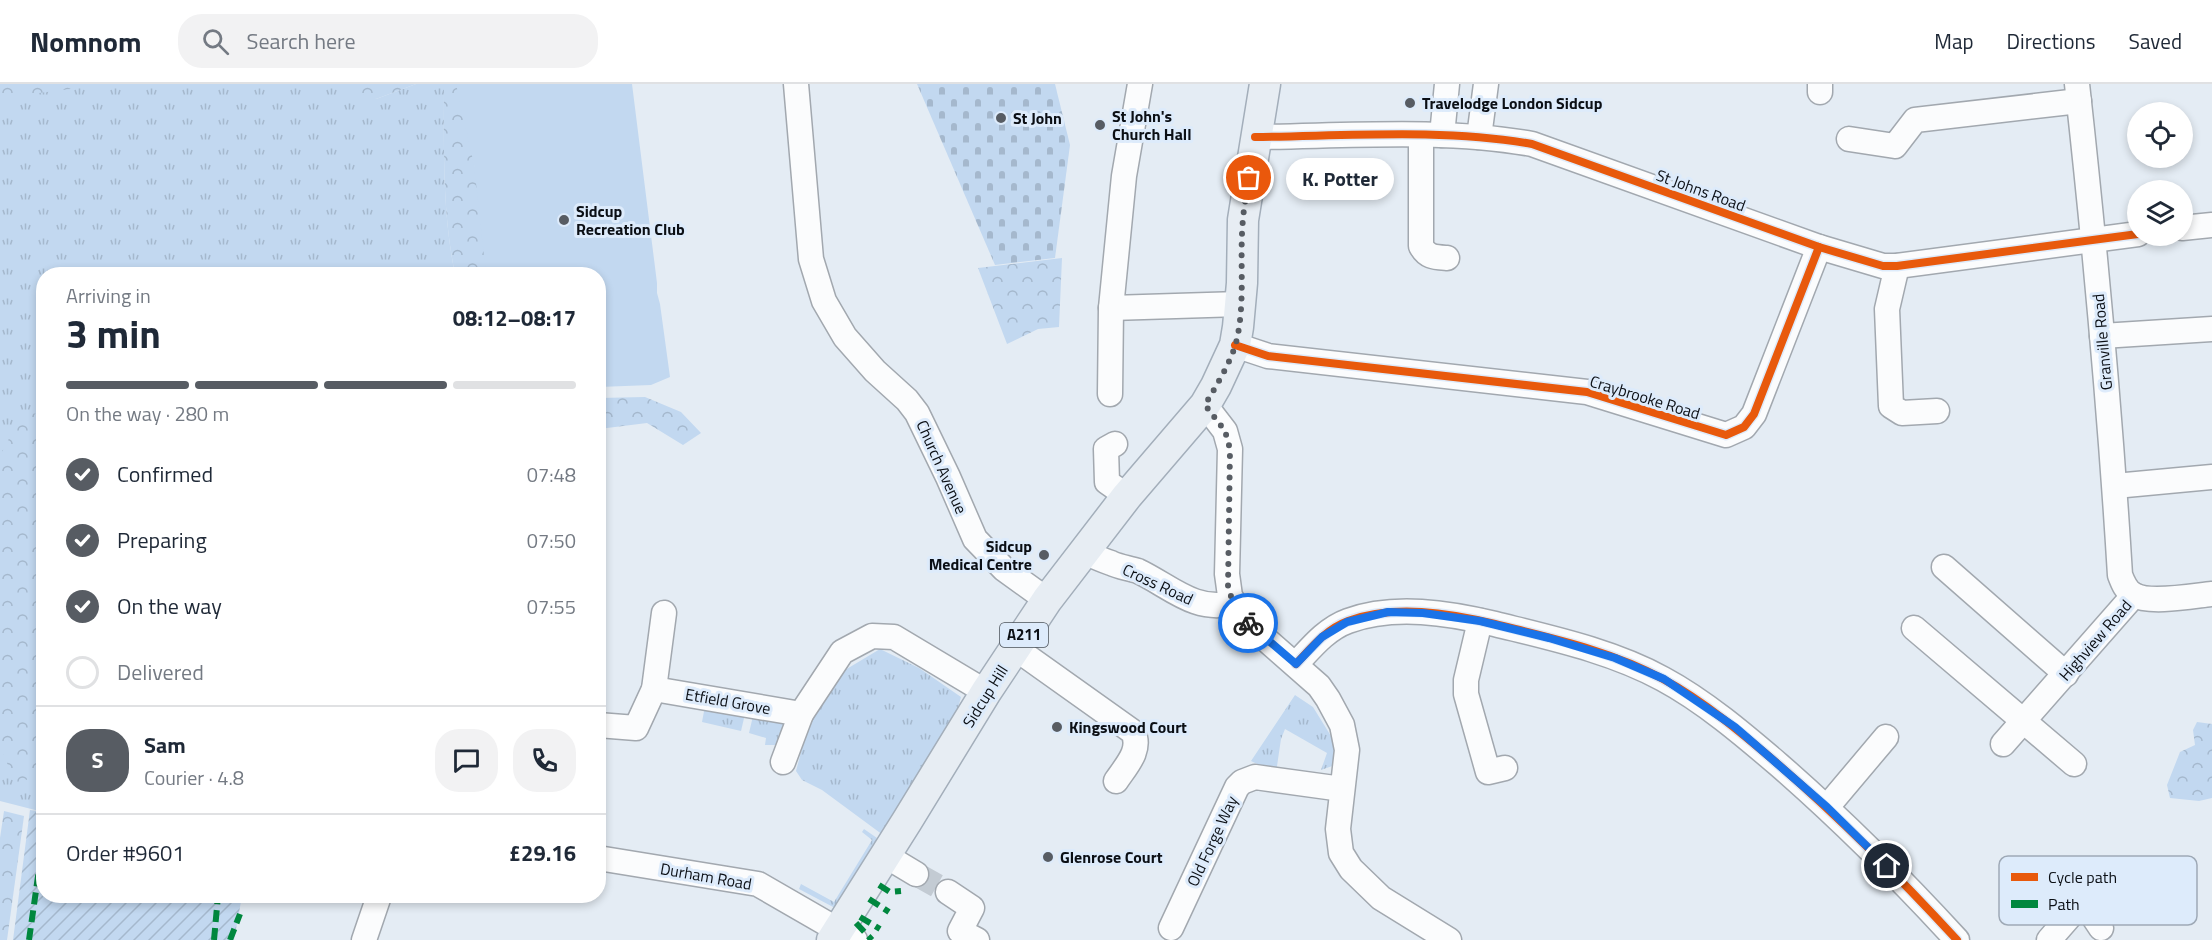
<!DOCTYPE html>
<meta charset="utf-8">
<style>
:root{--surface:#fff;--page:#f2f2f3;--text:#1f2937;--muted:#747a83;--line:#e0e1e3;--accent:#575c63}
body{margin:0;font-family:"Titillium Web",sans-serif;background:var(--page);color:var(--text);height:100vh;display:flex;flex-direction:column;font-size:22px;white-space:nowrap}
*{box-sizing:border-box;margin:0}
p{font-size:20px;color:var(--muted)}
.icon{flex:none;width:33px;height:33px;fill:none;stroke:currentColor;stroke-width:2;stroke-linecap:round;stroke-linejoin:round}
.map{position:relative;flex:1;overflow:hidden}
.drawer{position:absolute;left:36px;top:183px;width:570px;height:636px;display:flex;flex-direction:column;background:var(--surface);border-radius:24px;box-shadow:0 3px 9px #0003}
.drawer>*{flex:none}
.tools{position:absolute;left:2127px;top:18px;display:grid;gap:12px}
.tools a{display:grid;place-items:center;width:66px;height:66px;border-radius:50%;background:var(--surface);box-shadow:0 3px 9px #0003;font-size:30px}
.pin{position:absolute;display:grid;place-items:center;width:51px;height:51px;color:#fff;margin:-26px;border:3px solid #fff;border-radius:50%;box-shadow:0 2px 6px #0007}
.courier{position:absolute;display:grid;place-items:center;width:60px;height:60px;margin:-30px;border:4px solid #1a73e8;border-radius:50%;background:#fff;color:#222;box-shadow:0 2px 8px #0007}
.bubble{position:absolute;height:42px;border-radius:21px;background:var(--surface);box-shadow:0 3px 9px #0003;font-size:20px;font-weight:700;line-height:42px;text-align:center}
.overview em{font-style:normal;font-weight:700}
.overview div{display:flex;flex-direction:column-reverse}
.overview{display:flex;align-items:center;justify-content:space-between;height:102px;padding:0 30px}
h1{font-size:39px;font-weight:700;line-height:45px}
.bar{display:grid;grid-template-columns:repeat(4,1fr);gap:9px 6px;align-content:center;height:72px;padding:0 30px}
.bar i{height:8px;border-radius:4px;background:var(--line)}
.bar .selected{background:var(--accent)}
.bar p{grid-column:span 4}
.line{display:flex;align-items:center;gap:15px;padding:0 30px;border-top:2px solid var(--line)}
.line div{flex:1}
.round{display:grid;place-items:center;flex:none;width:63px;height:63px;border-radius:24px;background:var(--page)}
ol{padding:0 30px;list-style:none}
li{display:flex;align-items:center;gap:18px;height:66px}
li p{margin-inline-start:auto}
li .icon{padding:6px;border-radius:50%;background:var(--accent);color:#fff;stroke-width:4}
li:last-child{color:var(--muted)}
li i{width:33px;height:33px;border:3px solid var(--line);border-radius:50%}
header{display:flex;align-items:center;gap:36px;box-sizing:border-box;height:84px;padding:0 30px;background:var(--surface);border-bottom:2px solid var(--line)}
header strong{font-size:28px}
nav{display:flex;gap:33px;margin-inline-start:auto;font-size:21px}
.search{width:420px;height:54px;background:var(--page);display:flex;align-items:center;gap:15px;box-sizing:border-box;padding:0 21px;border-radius:24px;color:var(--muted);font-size:22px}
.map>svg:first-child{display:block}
.grass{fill:url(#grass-tufts)}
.forest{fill:url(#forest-crowns)}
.cemetery{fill:url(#cemetery-stones)}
.garden{fill:url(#garden-furrows)}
.pitch{fill:#c2d8f0}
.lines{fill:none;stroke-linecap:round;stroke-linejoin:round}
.minor-tunnel{stroke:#c3cbd3;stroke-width:24;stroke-dasharray:24 12;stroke-linecap:butt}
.minor-casing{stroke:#a2a8af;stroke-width:27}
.major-casing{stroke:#a3aeba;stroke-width:33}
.minor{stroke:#fbfcfd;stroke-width:24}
.major{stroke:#e7edf3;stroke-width:30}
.quiet{stroke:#00873e;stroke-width:6;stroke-dasharray:12 6;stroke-linecap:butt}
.cycleway-casing{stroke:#ddebfb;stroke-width:11}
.cycleway{stroke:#e8590c;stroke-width:8}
.done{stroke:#575c63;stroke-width:6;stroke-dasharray:0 10.8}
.route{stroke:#1a73e8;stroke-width:8}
.poi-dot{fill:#575c63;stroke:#ddebfb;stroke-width:2}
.labels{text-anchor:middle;stroke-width:6;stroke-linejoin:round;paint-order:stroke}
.shield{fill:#ddebfb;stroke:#4a515a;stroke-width:1.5}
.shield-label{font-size:15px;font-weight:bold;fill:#0b0f15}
.poi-label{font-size:16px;font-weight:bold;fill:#0b0f15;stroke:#ddebfb;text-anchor:start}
.street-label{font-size:16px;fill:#0b0f15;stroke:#ddebfb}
.key{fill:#ddebfb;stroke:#9ea9b6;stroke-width:1.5}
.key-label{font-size:16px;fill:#0b0f15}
</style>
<header>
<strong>Nomnom</strong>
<div class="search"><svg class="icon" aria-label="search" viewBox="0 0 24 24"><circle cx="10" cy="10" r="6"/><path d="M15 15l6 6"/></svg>Search here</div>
<nav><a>Map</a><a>Directions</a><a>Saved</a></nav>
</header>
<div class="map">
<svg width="2212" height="856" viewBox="0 0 2212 856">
<defs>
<pattern id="grass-tufts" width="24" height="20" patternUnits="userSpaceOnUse" patternTransform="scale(1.5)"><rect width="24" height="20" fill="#c2d8f0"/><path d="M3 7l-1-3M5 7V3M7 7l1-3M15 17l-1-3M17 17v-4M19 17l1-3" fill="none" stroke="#a5b8cd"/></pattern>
<pattern id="forest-crowns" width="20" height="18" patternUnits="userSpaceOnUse" patternTransform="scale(1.5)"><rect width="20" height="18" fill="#c2d8f0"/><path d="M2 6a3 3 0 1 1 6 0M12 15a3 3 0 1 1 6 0" fill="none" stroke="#a5b8cd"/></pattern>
<pattern id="cemetery-stones" width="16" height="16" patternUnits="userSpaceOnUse" patternTransform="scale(1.5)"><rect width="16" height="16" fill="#c2d8f0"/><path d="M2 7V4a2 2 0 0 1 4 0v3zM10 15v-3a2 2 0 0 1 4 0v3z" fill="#a5b8cd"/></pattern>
<pattern id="garden-furrows" width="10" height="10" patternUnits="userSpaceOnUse" patternTransform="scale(1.5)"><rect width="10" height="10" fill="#c2d8f0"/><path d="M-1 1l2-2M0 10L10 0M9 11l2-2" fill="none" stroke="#a5b8cd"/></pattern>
</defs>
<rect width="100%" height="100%" fill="#e4ecf4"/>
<g class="grass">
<path d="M0,0H366L376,15L416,0H444C444,63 442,128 455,190H44L43,728L0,717Z"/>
<polygon points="880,565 919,584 961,613 955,636 883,751 822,706 802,696 796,687 808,642 845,586"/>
<polygon points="1295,611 1313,623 1334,657 1335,681 1321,686 1327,669 1285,645 1281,655 1276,689 1251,677"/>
<polygon points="705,622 745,630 741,647 702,638"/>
<polygon points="753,632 787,640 782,661 765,661 766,654 749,649"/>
<polygon points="864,745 877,754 835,824 799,805 801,800 834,818 872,756 862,748"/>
</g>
<g class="forest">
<polygon points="0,0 93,0 86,3 0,14"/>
<polygon points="310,0 416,0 376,15 334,1"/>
<path d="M444,0H460L494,190H455C442,128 444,63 444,0Z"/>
<polygon points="1062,174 1059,243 1038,245 1007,260 978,184"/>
<polygon points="0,297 2,301 1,370 15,343 31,329 44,331 43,685 17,702 0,663"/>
<polygon points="645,313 681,328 701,349 683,361 647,339 599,345 599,314"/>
<polygon points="2197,638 2212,640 2212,714 2199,717 2170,714 2167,701 2180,668 2195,661 2193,646"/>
<polygon points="4,727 24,732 7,856 0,856 0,754"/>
</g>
<polygon class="cemetery" points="917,0 1055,0 1070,61 1055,174 995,181"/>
<polygon class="garden" points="30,726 43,728 44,812 242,812 234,856 13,856"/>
<polygon class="pitch" points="456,0 632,0 657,199 657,209 660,220 670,293 651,301 599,303 598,190 486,190 474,81"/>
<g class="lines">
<polyline class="minor-tunnel" points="916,790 948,808"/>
<defs>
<g id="minor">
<polyline points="796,0 811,175 824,217 845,253 875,287 907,316 917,329 948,393 975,455 1004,485 1047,516"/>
<polyline points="1140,0 1124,92 1111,224 1240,220"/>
<path d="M2077,0C2095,163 2110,327 2120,491C2123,499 2126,507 2134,511C2150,520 2193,512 2212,510"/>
<polyline points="1820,8 1820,0"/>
<path d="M1421,51V162C1427,173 1434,173 1447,174"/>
<polyline points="1442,51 1447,0"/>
<path d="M1255,53C1345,52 1444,44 1532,60L1819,163L1883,182H1897L2138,150"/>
<polyline points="1479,53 1486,0"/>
<polyline points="1849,55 1895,62 1915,36 2079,17"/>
<polyline points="2182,144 2212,141"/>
<polyline points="1897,182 1887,225 1891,322 1902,329 1937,327"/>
<polyline points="2102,252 2212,245"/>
<polyline points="1235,261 1268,272 1587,308 1726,351 1744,343 1754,330 1819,163"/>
<polyline points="1110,310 1111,224"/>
<polyline points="1205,321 1225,347 1230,365 1227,490 1230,512 1242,532 1253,544 1319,602 1328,615 1342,641 1347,666 1338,745 1341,769 1351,785 1381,814 1449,856"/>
<polyline points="1115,360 1106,365 1107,398 1127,412"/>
<polyline points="2115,402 2212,393"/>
<path d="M1085,468C1093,472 1102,476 1111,479C1119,483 1129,484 1138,487C1170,502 1195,529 1233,519"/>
<polyline points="1944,483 2066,590"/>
<polyline points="1480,537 1466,596 1466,610 1488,688 1505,684"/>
<polyline points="1914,544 2074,680"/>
<path d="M1015,564L1133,648C1142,666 1126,682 1116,697"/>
<path d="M1296,580C1311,564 1326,545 1348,537C1394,520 1449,529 1495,540C1551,554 1612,567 1663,595C1704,617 1744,651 1779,681C1842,736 1900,794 1957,856"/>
<polyline points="654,605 801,630"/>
<polyline points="598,641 636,644 654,605 664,529"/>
<polyline points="2003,660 2134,511"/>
<polyline points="783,678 801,630 842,568 872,552 894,553 986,608"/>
<polyline points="1827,723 1886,653"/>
<polyline points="886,772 916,790"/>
<polyline points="598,774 758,800 855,856"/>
<polyline points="948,808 972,824 960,847 977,856"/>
<polyline points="1171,844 1237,703 1242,698 1255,693 1342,705"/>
<polyline points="364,856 379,812"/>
<polyline points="2049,856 2083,817 2101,844"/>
</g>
<polyline id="major" points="832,856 907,737 986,608 1047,516 1127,412 1205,321 1216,302 1235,261 1238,243 1242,199 1243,136 1265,0"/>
</defs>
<use href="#minor" class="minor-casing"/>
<use href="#major" class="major-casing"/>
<use href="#minor" class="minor"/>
<use href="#major" class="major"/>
<g class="quiet">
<polyline points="879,801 890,808 901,807"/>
<polyline points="869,815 889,828"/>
<polyline points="860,833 880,845"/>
<polyline points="856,839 872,856"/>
<polyline points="29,856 44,750"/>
<polyline points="214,856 218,812"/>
<polyline points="230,856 240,830"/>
</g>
<defs>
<g id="cycleway">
<path d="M1255,53C1345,52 1444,44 1532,60L1819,163L1883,182H1897L2138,150"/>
<polyline points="1235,261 1268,272 1587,308 1726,351 1744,343 1754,330 1819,163"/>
<path d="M1296,580C1311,564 1326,545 1348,537C1394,520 1449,529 1495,540C1551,554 1612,567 1663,595C1704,617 1744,651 1779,681C1842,736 1900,794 1957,856"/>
</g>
</defs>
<use href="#cycleway" class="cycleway-casing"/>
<use href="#cycleway" class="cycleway"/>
</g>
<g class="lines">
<path class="done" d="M1248,539L1233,519L1228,502L1230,365L1225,347L1205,321C1216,302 1230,280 1236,259C1246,219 1239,176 1243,135C1244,122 1247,108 1249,94"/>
<polyline class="route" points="1248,539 1296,580 1322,553 1347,538 1388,528 1423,529 1480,537 1549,554 1615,574 1664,595 1735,643 1827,723 1887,782"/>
</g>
<g class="poi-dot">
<circle cx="1410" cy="19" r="6"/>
<circle cx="1001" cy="34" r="6"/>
<circle cx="1100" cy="41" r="6"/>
<circle cx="564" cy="136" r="6"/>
<circle cx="1044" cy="471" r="6"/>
<circle cx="1057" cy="643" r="6"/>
<circle cx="1048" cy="773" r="6"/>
</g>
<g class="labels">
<rect class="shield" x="1000" y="539" width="48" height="24" rx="4.5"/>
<g class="shield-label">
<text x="1024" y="556">A211</text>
</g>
<g class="poi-label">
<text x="1422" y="25">Travelodge London Sidcup</text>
<text x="1112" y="38">St John's<tspan x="1112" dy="18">Church Hall</tspan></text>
<text x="1013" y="40">St John</text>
<text x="576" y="133">Sidcup<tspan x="576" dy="18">Recreation Club</tspan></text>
<text x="1032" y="468" text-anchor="end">Sidcup<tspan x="1032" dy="18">Medical Centre</tspan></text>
<text x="1069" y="649">Kingswood Court</text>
<text x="1060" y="779">Glenrose Court</text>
</g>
<g class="street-label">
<text transform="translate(1701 106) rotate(20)" y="6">St Johns Road</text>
<text transform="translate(2102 258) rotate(-95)" y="6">Granville Road</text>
<text transform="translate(1645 313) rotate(17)" y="6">Craybrooke Road</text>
<text transform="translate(942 383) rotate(66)" y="6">Church Avenue</text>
<text transform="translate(1158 500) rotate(25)" y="6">Cross Road</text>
<text transform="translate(2095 556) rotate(-49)" y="6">Highview Road</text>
<text transform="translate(985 612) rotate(-58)" y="6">Sidcup Hill</text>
<text transform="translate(728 617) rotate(10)" y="6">Etfield Grove</text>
<text transform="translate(1212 757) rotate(-65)" y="6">Old Forge Way</text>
<text transform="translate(706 792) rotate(10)" y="6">Durham Road</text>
</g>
</g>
<rect x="1999" y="772" width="198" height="69" rx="9" class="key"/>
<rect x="2011" y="789" width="27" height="8" fill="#e8590c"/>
<rect x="2011" y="816" width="27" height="8" fill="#00873e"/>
<g class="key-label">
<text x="2048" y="799">Cycle path</text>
<text x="2048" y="826">Path</text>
</g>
</svg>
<div class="tools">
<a><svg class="icon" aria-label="locate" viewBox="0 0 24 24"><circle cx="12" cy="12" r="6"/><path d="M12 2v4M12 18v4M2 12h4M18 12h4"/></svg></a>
<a><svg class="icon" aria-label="layers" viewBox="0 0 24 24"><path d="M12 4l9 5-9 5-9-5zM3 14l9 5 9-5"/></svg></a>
</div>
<div class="pin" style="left:1249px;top:94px;background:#ea580c"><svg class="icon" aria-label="bag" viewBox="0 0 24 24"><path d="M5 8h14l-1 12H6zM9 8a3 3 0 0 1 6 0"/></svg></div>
<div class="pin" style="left:1887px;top:782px;background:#1f2937"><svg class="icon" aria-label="home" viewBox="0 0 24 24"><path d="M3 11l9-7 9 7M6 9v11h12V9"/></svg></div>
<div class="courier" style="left:1248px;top:539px"><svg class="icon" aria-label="bike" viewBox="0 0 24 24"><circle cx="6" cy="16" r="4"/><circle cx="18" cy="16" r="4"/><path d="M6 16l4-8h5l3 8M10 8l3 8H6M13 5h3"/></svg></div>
<div class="bubble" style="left:1286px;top:74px;width:108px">K. Potter</div>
<section class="drawer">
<div class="overview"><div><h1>3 min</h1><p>Arriving in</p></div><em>08:12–08:17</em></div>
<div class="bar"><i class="selected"></i><i class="selected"></i><i class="selected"></i><i></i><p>On the way · 280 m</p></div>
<ol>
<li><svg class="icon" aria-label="check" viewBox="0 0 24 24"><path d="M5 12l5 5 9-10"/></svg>Confirmed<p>07:48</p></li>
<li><svg class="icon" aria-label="check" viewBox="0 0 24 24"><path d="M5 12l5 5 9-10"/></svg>Preparing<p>07:50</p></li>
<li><svg class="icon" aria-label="check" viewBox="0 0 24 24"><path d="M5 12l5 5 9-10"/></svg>On the way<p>07:55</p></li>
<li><i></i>Delivered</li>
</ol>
<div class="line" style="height:108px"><b class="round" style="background:var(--accent);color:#fff">S</b><div><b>Sam</b><p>Courier · 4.8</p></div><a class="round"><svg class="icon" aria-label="chat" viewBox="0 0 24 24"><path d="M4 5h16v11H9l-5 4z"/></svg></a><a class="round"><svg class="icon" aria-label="phone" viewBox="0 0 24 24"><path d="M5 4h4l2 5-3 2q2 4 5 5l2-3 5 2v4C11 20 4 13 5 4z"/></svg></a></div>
<div class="line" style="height:78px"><div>Order #9601</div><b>£29.16</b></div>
</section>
</div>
